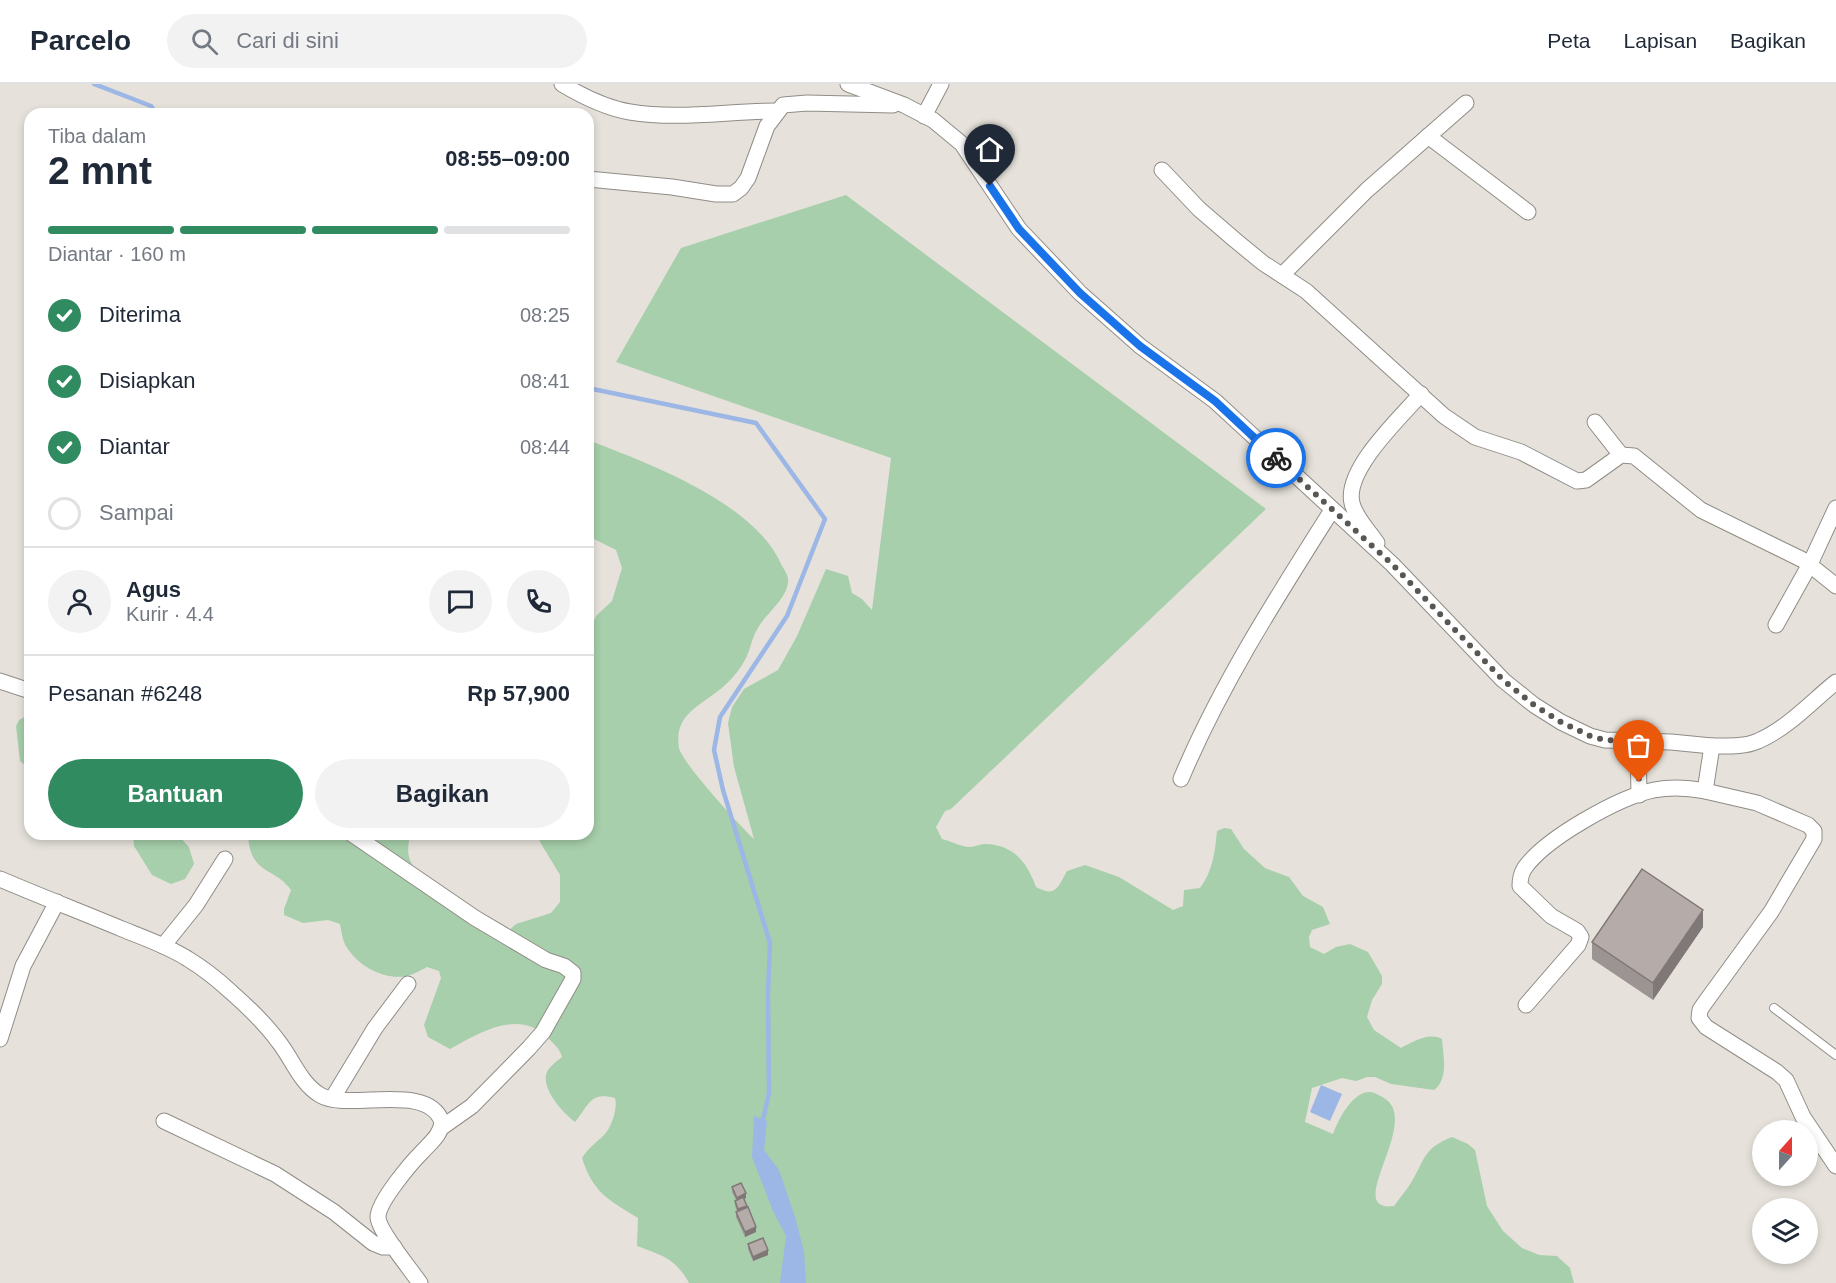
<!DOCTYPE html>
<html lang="id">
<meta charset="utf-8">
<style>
:root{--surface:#fff;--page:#f2f2f3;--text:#1f2937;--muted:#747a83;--line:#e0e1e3;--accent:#308b61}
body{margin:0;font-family:Helvetica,sans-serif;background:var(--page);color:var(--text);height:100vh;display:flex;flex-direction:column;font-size:22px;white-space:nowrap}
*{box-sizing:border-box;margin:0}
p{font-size:20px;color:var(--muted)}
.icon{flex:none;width:33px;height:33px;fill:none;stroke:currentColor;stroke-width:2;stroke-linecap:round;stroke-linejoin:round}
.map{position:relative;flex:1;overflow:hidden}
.panel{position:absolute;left:24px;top:24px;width:570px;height:732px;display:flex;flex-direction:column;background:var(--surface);border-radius:18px;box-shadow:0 3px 9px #0003}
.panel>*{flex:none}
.needle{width:39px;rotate:21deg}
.controls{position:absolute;left:1752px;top:1036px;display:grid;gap:12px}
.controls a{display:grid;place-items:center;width:66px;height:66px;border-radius:50%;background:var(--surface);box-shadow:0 3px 9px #0003;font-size:30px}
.pin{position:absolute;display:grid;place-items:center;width:51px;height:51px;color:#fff;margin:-62px -26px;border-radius:50% 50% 50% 0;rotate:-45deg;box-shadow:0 0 6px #0007}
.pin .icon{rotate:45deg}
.courier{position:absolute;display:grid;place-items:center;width:60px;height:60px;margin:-30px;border:4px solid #1a73e8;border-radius:50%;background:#fff;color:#222;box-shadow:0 2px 8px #0007}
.overview em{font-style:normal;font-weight:700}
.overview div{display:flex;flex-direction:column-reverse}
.overview{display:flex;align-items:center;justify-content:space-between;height:102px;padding:0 24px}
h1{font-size:39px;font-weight:700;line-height:45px}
.bar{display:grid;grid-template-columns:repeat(4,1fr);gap:9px 6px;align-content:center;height:72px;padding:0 24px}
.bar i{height:8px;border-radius:4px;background:var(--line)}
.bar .active{background:var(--accent)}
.bar p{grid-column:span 4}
.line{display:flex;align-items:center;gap:15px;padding:0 24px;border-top:2px solid var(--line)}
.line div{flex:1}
.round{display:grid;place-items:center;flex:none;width:63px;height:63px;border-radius:32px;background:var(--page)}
ol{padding:0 24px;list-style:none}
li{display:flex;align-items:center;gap:18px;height:66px}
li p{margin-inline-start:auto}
li .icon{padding:6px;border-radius:50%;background:var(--accent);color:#fff;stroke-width:4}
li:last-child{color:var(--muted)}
li i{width:33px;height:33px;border:3px solid var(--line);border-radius:50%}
.cta{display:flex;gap:12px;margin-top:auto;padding:12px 24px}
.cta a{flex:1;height:69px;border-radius:36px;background:var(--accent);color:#fff;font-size:24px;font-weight:700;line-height:69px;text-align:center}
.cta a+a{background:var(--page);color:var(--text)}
header{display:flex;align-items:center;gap:36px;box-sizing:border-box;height:84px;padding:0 30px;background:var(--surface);border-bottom:2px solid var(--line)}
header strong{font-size:28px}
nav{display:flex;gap:33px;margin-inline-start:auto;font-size:21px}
.search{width:420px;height:54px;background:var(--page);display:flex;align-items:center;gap:15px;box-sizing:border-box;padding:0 21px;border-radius:33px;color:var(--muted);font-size:22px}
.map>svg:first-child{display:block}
.green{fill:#a7cfab}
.water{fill:#9cb6e6}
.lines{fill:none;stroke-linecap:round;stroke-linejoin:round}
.stream{stroke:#9cb6e6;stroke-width:4.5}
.lane-casing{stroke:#908c86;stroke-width:10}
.street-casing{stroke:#908c86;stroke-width:17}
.lane{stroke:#fff;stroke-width:8}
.street{stroke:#fff;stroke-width:15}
.wall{fill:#9c9492}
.shaded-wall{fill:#7f7877}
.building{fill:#b5acaa;stroke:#7f7877;stroke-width:1.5}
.done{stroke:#595753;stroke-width:6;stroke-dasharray:0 10.8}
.route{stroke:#1a73e8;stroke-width:8}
</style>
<header>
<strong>Parcelo</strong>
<div class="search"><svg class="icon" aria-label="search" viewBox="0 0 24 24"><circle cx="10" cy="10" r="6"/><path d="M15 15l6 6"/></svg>Cari di sini</div>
<nav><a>Peta</a><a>Lapisan</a><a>Bagikan</a></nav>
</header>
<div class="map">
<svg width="1836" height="1199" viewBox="0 0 1836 1199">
<rect width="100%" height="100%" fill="#e6e2db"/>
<g class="green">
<path d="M846,111L1266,425L951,725L945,727L936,743L942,755C951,757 961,763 970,763C975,763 980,760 984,760C1013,760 1027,778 1036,803C1056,814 1058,803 1067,787L1085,781L1119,793L1173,826L1183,822L1184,806L1200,804C1213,787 1215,767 1217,747L1224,744L1231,745L1244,765L1265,784L1289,793L1303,812L1323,823L1330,840L1312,846L1309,853L1310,863L1324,870L1336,863L1350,860L1368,868L1382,892V900L1372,916L1367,933L1374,946L1401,964C1413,958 1428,948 1442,955C1443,971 1449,995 1434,1006L1391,1000L1375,993H1367L1356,997L1342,994L1312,1004L1305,1038L1333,1050C1338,1036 1353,1006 1371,1008C1376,1009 1380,1012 1384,1014C1423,1037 1341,1129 1394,1122C1399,1115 1404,1109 1409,1102C1425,1078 1421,1065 1452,1053L1468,1060L1475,1066L1487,1122L1503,1147L1522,1164L1539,1171L1557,1172L1570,1184L1574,1199H689C676,1175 662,1171 637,1162L638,1134C609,1116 593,1109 582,1074C589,1063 597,1058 605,1050C612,1042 618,1023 615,1014C590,1007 589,1021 575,1038C563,1029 543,1007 546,991C547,984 557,977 562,973C560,965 554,960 548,954C519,924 479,949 450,965L428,953L424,941L441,894L439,887L427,883C421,886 413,891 406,892C383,897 353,879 344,858C342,853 341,845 340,840L328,836L303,839L284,831V825L291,806C274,782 250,792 248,750H410C409,758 407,765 409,773C417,802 481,834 506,849L516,840L551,829L560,818V791L540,758L538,750H588V547L597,531L612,517L622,484L616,466L588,452V356C648,379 756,419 782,482C784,485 787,490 788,494C790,513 766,529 758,544C752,553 751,564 746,574C741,584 733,594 724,602C703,621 673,629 679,664C683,680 740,742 754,755L734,683L728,639L732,623L744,605L778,586L797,552L826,485L848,492L852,509L862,515L872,526L891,374L616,278L681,164Z"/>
<polygon points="30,622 30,685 20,677 16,642 19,636 26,632"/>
<polygon points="133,750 177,750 189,763 194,780 185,795 171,800 152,791 134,762"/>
</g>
<g class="water">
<polygon points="1321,1001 1342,1010 1330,1037 1310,1028"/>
<polygon points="754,1032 767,1037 764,1066 779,1086 796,1136 804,1168 806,1199 780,1199 786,1152 773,1127 752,1073"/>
</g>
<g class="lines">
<g class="stream">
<polyline points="94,0 151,22 157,30"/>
<polyline points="588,304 756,339 825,435 787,532 720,633 714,666 723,706 770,859 768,910 769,1009 762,1040"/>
</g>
<defs>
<polyline id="lane" points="1774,924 1836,971"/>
<g id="street">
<path d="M562,0C582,12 606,24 630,28C678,36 728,27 777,27"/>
<polyline points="848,0 904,21 933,36 962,60 1019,145 1080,209 1140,262 1215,317 1392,480 1503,596 1534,621 1561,638 1590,652 1605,656 1671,658 1712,662"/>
<polyline points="924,32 941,0"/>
<polyline points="1428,52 1528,128"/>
<polyline points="1162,86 1199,125 1235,156 1263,179 1306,207 1444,332 1475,353 1521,368 1577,397 1586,396 1621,371 1634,372 1701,426 1805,477 1836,502"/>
<polyline points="588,95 672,103 716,110 733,110 741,104 748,94 767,42 783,21 807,19 893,21"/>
<polyline points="1282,191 1367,106 1466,19"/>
<polyline points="1595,338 1621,371"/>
<path d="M1377,459C1369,447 1355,433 1352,419C1344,386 1400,334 1421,310"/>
<polyline points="1776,541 1810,480 1836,424"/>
<polyline points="0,597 30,607"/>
<polyline points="1638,657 1639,711"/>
<path d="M1181,695C1221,600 1277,513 1332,426"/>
<polyline points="1705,707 1757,719 1808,741 1814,747 1814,755 1771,828 1704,920 1700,926 1699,934 1706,943 1777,988 1786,996 1803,1033 1836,1082"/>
<polyline points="352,750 475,834 546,876 564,882 573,889 573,895 543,948 529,964 472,1022 441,1044"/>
<path d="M0,795C40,812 81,828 122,845C144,854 168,862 188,875C203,884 218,896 231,908C248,923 265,939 278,957C292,974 300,999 320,1011C348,1028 428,997 442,1038C441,1051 430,1059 422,1068C411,1079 378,1118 378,1133C378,1146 411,1186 420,1199"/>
<polyline points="163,862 196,821 225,775"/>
<path d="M1526,921L1578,861L1581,853L1577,847L1551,832L1520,802C1520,796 1521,790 1524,785C1544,755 1619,713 1654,706C1670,703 1689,704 1705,707L1712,662C1727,662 1745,663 1758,657C1788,644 1811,618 1836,598"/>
<polyline points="0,955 23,882 57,818"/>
<polyline points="332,1015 375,944 408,900"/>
<polyline points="164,1037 275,1090 334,1128 373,1159 383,1163 394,1163"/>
</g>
</defs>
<use href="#lane" class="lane-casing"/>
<use href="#street" class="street-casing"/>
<use href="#lane" class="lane"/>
<use href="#street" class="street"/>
</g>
<g class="wall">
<polygon points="1703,843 1653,916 1592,875 1592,858"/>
<polygon points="732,1103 746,1114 744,1115 747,1124 756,1148 745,1153 736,1133 736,1128 737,1128 735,1121 735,1117 736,1116 732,1108"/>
<polygon points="748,1160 768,1171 753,1177 748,1165"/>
</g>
<g class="shaded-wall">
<polygon points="1703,826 1703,843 1653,916 1653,899"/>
<polygon points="746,1109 746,1114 737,1118 737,1114"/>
<polygon points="747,1122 747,1126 738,1129 738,1125"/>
<polygon points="756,1143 756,1148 745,1153 745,1148"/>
<polygon points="768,1166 768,1171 753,1177 753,1173"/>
</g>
<g class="building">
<polygon points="1642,785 1703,826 1653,899 1592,858"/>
<polygon points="741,1099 746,1109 737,1114 732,1103"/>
<polygon points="743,1113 747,1122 738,1125 735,1117"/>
<polygon points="748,1123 756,1143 745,1148 736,1128"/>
<polygon points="763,1154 768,1166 753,1173 748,1160"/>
</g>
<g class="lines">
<polyline class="done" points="1276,374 1392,480 1503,596 1534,621 1561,638 1590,652 1605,656 1638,657 1639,698"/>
<polyline class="route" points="990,102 1019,145 1080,209 1140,262 1215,317 1276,374"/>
</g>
</svg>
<div class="controls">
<a><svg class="needle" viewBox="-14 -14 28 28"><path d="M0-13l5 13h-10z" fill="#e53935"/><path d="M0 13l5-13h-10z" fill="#747a83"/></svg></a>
<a><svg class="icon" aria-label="layers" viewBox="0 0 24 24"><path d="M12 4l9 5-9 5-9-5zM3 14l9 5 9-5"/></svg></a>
</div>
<div class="pin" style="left:1639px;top:698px;background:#ea580c"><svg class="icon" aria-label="bag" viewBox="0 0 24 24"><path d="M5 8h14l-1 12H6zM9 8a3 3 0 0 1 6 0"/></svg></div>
<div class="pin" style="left:990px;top:102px;background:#1f2937"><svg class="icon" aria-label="home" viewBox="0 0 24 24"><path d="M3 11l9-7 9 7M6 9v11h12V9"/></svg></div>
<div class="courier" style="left:1276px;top:374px"><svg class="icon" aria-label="bike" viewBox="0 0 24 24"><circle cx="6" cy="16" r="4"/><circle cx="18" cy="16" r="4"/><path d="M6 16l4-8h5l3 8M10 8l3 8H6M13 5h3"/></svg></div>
<section class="panel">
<div class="overview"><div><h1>2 mnt</h1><p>Tiba dalam</p></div><em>08:55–09:00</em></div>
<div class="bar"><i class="active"></i><i class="active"></i><i class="active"></i><i></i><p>Diantar · 160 m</p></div>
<ol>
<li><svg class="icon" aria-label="check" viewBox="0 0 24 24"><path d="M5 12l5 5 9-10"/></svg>Diterima<p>08:25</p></li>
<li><svg class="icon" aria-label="check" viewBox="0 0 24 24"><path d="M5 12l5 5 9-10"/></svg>Disiapkan<p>08:41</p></li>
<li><svg class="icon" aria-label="check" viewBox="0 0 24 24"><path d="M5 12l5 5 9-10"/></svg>Diantar<p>08:44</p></li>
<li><i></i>Sampai</li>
</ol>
<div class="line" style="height:108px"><a class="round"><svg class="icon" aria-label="person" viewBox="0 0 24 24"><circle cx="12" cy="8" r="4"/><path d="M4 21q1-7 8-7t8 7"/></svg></a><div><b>Agus</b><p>Kurir · 4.4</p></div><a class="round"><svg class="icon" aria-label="chat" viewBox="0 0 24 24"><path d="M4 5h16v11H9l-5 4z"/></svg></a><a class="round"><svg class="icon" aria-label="phone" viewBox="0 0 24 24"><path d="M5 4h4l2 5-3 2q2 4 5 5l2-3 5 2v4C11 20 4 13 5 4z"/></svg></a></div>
<div class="line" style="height:78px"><div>Pesanan #6248</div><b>Rp 57,900</b></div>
<div class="cta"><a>Bantuan</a><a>Bagikan</a></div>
</section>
</div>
